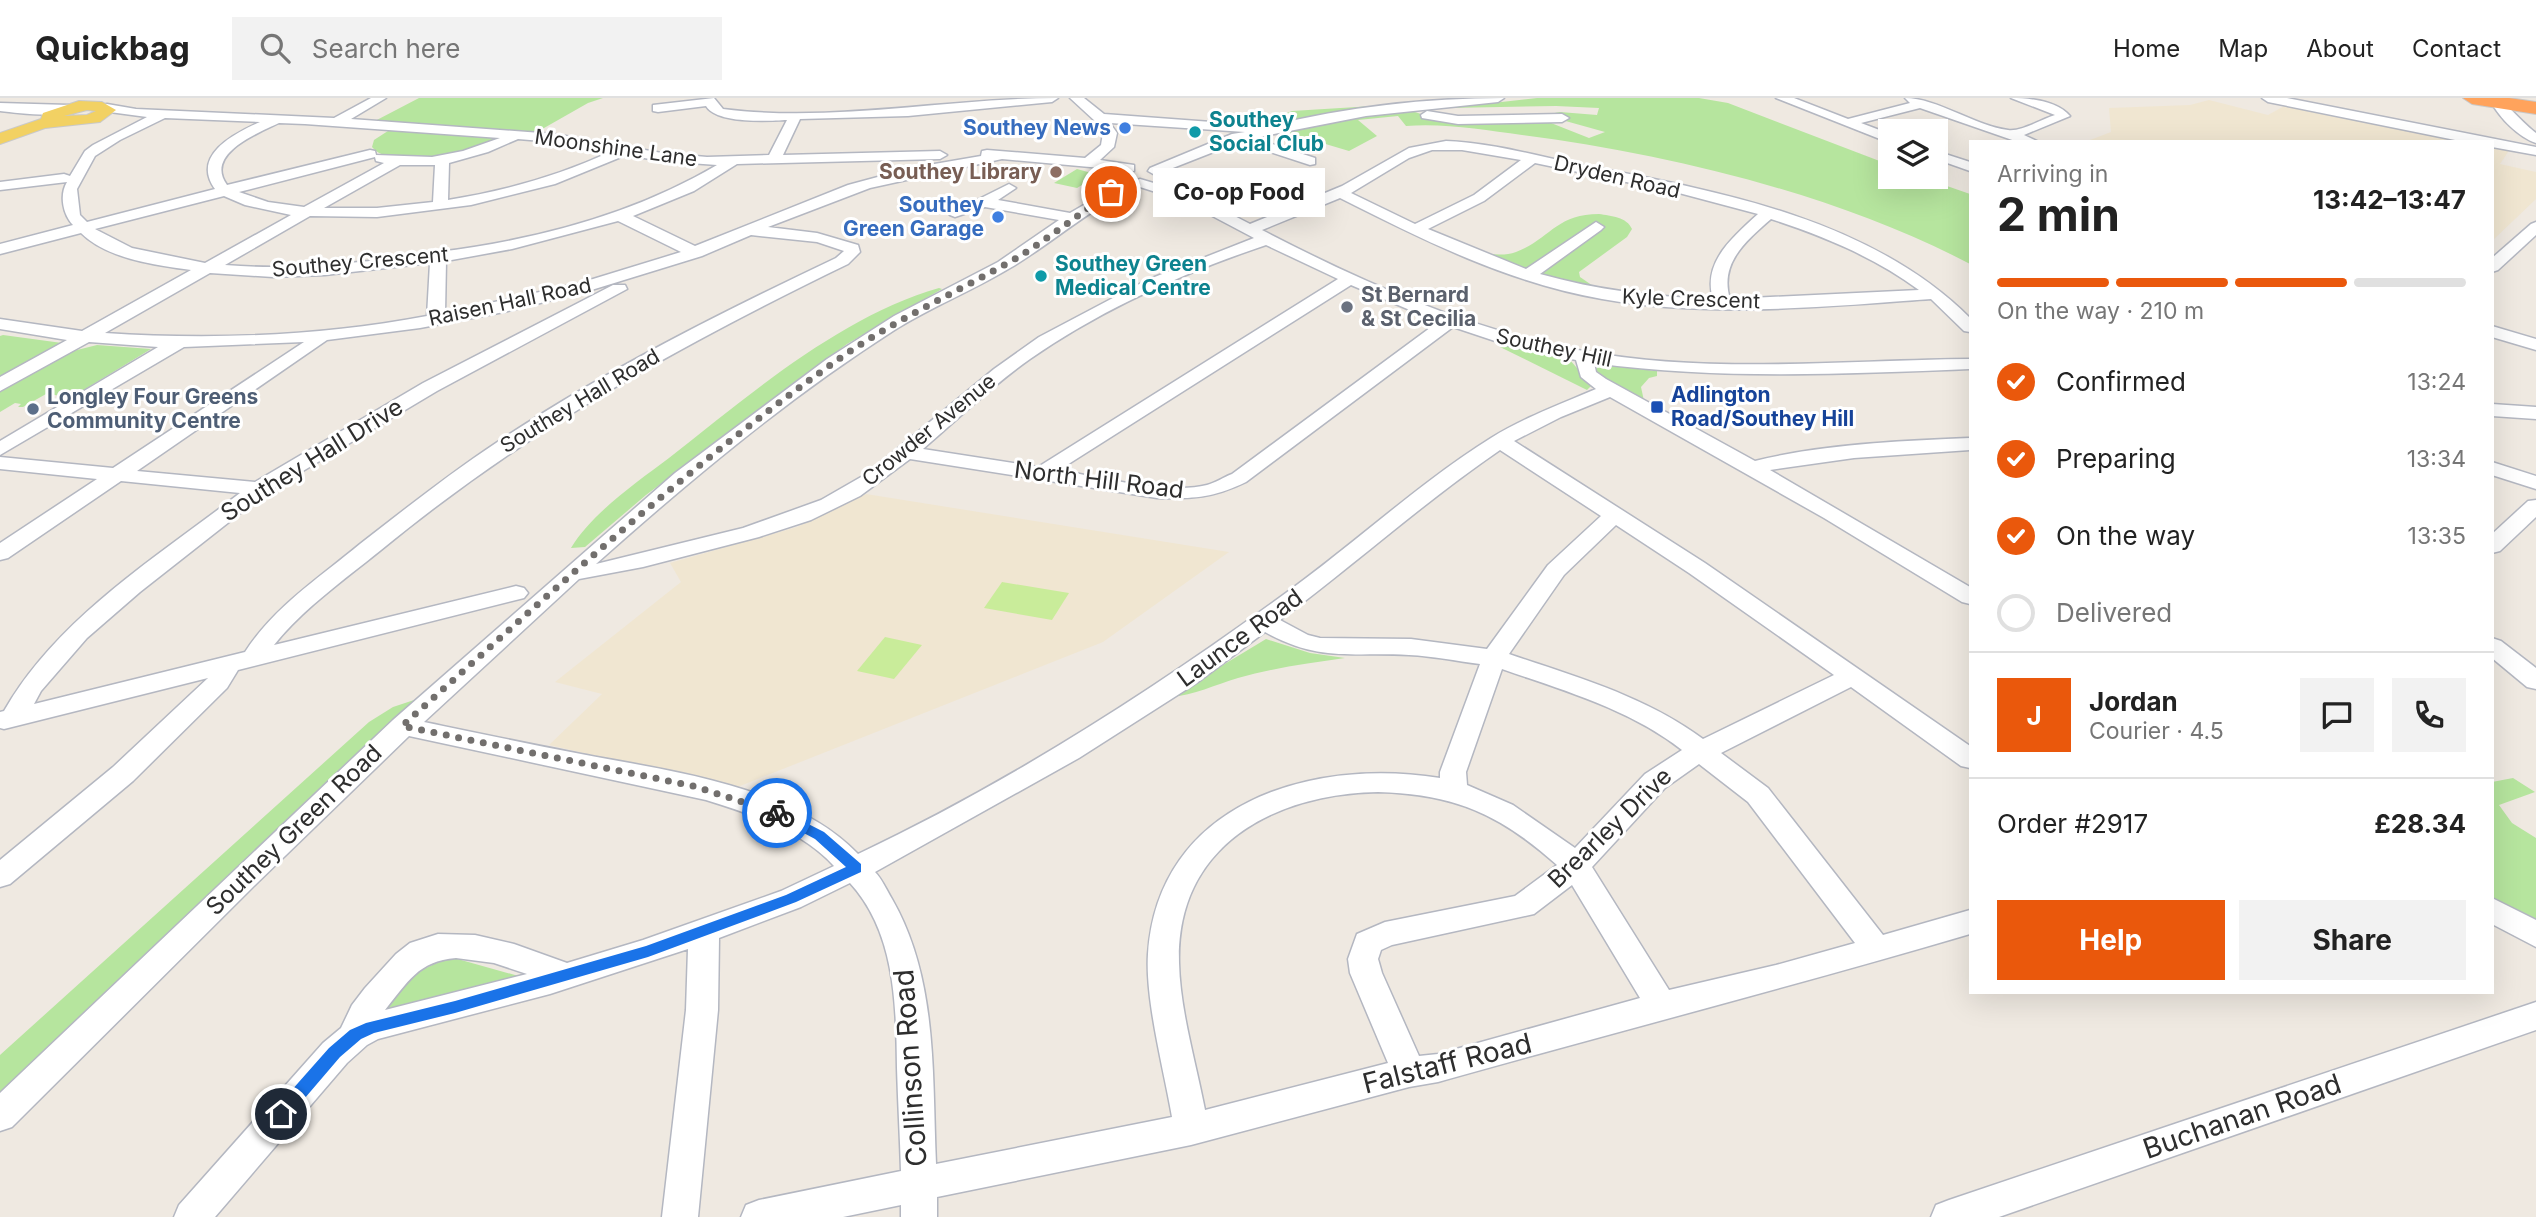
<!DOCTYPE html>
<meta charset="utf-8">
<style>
:root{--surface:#fff;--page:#f2f2f2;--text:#222;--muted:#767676;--line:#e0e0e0;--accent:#ea580c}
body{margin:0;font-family:Inter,sans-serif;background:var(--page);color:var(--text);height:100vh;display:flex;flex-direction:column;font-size:26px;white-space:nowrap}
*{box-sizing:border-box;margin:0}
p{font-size:23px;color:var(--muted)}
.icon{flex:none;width:38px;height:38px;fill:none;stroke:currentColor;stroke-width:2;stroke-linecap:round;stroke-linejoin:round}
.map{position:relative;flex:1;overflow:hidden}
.drawer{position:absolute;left:1969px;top:42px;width:525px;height:854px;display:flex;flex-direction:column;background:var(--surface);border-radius:0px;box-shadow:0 7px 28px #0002}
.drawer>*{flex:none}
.tools{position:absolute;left:1878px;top:21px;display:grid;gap:14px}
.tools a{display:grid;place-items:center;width:70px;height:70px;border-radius:0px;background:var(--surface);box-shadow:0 7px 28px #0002;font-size:35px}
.pin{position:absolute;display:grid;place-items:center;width:60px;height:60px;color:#fff;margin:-30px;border:4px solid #fff;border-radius:50%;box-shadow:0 2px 7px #0007}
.courier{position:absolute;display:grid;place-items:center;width:70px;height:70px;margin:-35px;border:5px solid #1a73e8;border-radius:50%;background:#fff;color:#222;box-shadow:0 2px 9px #0007}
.bubble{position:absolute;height:49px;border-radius:0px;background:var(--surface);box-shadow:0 7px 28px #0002;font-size:23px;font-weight:700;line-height:49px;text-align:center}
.summary em{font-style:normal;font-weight:700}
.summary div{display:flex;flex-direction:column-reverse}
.summary{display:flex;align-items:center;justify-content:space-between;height:119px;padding:0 28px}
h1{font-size:46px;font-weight:700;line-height:52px}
.bar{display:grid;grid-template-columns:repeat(4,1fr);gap:10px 7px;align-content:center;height:84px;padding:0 28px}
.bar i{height:9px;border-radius:5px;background:var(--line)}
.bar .selected{background:var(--accent)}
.bar p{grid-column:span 4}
.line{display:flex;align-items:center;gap:18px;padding:0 28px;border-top:2px solid var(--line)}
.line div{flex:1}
.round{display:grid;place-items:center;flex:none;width:74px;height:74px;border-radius:0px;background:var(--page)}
ol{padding:0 28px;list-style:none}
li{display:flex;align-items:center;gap:21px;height:77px}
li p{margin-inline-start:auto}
li .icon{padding:7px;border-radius:50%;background:var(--accent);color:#fff;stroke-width:4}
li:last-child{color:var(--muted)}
li i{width:38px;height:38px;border:4px solid var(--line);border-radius:50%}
.action{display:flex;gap:14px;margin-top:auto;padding:14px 28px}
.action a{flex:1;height:80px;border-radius:0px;background:var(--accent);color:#fff;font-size:28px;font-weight:700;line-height:80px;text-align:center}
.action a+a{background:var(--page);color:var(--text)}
header{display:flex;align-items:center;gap:42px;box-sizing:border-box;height:98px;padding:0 35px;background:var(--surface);border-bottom:2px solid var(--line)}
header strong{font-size:33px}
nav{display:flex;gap:38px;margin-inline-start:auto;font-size:24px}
.search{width:490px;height:63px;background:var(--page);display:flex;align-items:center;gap:18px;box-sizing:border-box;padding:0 24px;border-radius:0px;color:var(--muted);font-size:26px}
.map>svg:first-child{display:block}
.education{fill:#f0e6d1}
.green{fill:#b6e59e}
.pitch{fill:#c9ec9a}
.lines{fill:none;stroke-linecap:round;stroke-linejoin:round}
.minor-casing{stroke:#b4b7c1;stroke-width:3}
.major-casing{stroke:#c9c9c9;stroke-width:2}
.highway-casing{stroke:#c9c9c9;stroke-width:2}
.minor{fill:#fff;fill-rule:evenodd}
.major{fill:#f2d163;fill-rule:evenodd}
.highway{fill:#ffa35c;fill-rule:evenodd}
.route{fill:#1a73e8}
.done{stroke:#726f6d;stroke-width:7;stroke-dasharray:0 12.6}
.shop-dot{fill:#3f7fe0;stroke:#fff;stroke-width:2.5}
.culture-dot{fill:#0f9aa8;stroke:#fff;stroke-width:2.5}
.education-dot{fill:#8d6e63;stroke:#fff;stroke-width:2.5}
.worship-dot{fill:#6b7280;stroke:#fff;stroke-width:2.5}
.transit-dot{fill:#1a4fb4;stroke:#fff;stroke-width:2.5}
.service-dot{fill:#5c6f8a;stroke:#fff;stroke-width:2.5}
.labels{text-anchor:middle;stroke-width:6;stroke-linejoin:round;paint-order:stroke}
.far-culture-label{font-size:21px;font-weight:bold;fill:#0d838f;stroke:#fff;text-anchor:start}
.far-shop-label{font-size:21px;font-weight:bold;fill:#366cbe;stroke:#fff;text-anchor:end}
.far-street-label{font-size:21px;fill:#2e2e2e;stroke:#fff}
.far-education-label{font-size:21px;font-weight:bold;fill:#785e54;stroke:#fff;text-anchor:end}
.far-worship-label{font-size:21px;font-weight:bold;fill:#5b616d;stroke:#fff;text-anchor:start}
.far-transit-label{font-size:21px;font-weight:bold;fill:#164399;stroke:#fff;text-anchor:start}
.far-service-label{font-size:21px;font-weight:bold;fill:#4e5e75;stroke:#fff;text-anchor:start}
.street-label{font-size:24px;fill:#2e2e2e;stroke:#fff}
.near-street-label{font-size:28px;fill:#2e2e2e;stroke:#fff}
</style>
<header>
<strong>Quickbag</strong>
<div class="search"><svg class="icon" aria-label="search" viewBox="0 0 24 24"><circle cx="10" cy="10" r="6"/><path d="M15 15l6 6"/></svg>Search here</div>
<nav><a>Home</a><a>Map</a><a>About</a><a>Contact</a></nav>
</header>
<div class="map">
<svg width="2536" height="1119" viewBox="0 0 2536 1119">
<rect width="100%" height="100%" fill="#efe9e1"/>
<g class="education">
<polygon points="2209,2 2268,17 2286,7 2473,44 2090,42 2111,34 2109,10 2190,7"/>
<polygon points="2492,47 2510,51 2500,66 2536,74 2536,101 2492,143"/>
<polygon points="866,396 1229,454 1103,544 735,690 549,647 602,596 555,584 681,484 670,465 797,429"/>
</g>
<g class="green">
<polygon points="419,0 603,0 588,5 537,34 373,24"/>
<path d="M1537,0H1699L1728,5L1890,67V79H1921L1970,96V166C1839,97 1670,56 1522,37C1484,32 1445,25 1406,28L1398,18L1358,22L1377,38L1349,53L1282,33L1409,12L1433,20L1502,25L1546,23L1589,40L1605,34L1544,17L1560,14L1597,17L1599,10L1556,8L1448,10Z"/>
<polygon points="1373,8 1259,28 1254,27 1292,13"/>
<path d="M391,31L505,40C480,52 392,75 372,49L374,42Z"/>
<polygon points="1077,71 1095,76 1100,85 1089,83 1077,90 1054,85"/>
<path d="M1599,116C1611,118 1627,119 1632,131L1627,139L1579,174L1580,179L1596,190L1537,175L1483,156C1494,156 1506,158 1516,154C1550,141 1556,116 1599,116Z"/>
<path d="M939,190L942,191L847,246L646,397L585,449L571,450C592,415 637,384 669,360C749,297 841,218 939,190Z"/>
<polygon points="3,237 62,245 0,280 0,238"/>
<polygon points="1503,245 1569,261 1592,287 1587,292 1500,249"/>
<polygon points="97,247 151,251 72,299 46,296 23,309 18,309 21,306 15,305 0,314 0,294 73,253"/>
<polygon points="1601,267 1657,273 1657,278 1649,280 1641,289 1644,303 1593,273"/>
<path d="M1266,541L1310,555L1345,560C1309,565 1273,570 1238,580C1214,587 1195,597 1170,599Z"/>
<polygon points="420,600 60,937 0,1003 0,957 369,624 393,609"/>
<polygon points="2513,680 2535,694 2499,707 2512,725 2536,740 2536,835 2492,810 2492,684"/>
<path d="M454,860L529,881L396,913L386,909C401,883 425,866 454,860Z"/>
</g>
<g class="pitch">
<polygon points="1002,484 1069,495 1052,522 984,510"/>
<polygon points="885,539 922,547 894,581 857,573"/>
</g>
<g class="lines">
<defs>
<g id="minor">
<path d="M371,0H386L351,21L554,36L662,55L707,59L769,57L787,22C767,23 717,26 706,8L658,14L653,13V7L714,0L723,11C834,25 947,0 1058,0L1052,4L908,18L800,21L783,57L940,53L947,57L940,61L737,66L694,93L633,118L695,148L848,87L911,70L981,58L982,53L987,52L1085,60L1101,47L1103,35L1095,23L1070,0H1084L1104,16L1252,27L1258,31C1338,10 1422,0 1504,0L1498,4L1366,18L1254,40L1315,60V66L1310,67L1239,44L1155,77L1148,73L1150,70L1232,36L1245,34L1110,25L1117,35L1114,49L1100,62L1134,67V73L1002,61L870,90L768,129L817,135L858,147L860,154L848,166C679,248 527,332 381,452C344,482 304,510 274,547L516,488L524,490L528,495L524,500L238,572L227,590L133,683L10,786L0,789V762L113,669L208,580L4,631L0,630V614L4,613C57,520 157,459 240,395L121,383L8,460L0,462V445L97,381L0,371V359L113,370L304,244L184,249L0,357V343L158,249L89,244L0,293V279L67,242L0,231V221L82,233L191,172C156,167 107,161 81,135L0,156V146L73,127C63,117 59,97 67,84L0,92V84L64,76L70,78L85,53L93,47L147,19L102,13V7L107,6L136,11L334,20ZM165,20L260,24C233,36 191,58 215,91L87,124L80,117L77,91L95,58L120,42ZM279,25L305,26L500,40L463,53L432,59L376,57L375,53L370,52L227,87C204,56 258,35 279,25ZM518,41L554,44L610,54C558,78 504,93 448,102L449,65L488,54ZM626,57L662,63L717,67C632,117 535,142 438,154C368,164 297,173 225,167L310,118L377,119L471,107L555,86ZM375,59L376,63L384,65L304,109L268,104L239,94ZM400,67H435L433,104L377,110H324ZM224,98L245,107L291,117L205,165L132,150L95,131ZM618,123L681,154L580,185L445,215L446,163L512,151ZM751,137L817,144L844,153L836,160C720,215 604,273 496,345C449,376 405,411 360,446C319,480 274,509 245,554L34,606L41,593L87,540L140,494L266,395L437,293L627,191L625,187H613L423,285L255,384L137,373L327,242L420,230L504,214L585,194L702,158ZM430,165L427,218C322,238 212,242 105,235L210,175L273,179L325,177Z"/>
<path d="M1776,0H1794L1848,21L1910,5L1905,0C1937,0 1975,28 2008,32C2021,34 2042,21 2055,17L2011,0C2030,0 2057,3 2070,18L2024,37L2039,44H2018L1920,10L1861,25L1890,36V45Z"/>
<polygon points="2262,0 2287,0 2536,49 2536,57 2492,49 2492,44 2465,44 2268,4"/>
<path d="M2497,0C2505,4 2525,27 2536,35V45C2518,39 2500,20 2491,4Z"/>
<path d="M0,5L69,7L75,11C62,21 18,15 0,13Z"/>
<polygon points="1427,13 1458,18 1562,16 1569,20 1562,24 1458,26 1422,20 1421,17"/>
<path d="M1446,43C1491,45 1534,57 1577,66C1713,92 1869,119 1970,220V234L1964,233L1931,201C1822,209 1710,220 1602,201C1509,185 1423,142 1340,100L1262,132C1362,184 1467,231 1578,252C1708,277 1840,262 1970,261V271C1844,276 1719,282 1594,265L1596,274L1606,281L1755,363C1824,346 1899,343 1970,340V352L1854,360L1770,372L1970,489V506L1962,504L1824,420L1610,299L1561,319L1514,343L1705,465L1970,648V670L1961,668L1851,589L1721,655L1768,690L1883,837L1970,812V836C1794,888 1615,934 1438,984L1409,989L1191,1047L937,1099V1119H901V1107L843,1119H741L746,1107L759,1102L901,1073C900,1039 898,1005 897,970C896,908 896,835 850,785L801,809L719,840L718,912L698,1119H662L686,912L688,851L550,896L378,941L367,947L347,965L215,1119H174L179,1107L323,945L341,930L352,907L365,890L396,856L410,845L438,836L475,837L514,846L567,865L643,842L781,793L834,768C801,732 751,716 706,702L409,638L255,787L12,1029L0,1033V995L393,622L675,375L827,261L894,218L998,164L1059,122L985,109L955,119L950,117L947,114L950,111L979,101L1009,86L1016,90L998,102L1070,115L1113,90L1140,81L1194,97L1250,126L1342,88L1409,50ZM1432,52H1462L1521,62L1474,97L1415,126L1351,95L1409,60ZM1535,65L1679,95L1758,116C1733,139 1702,164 1713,201C1654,199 1597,192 1540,176L1601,132L1604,129L1596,124L1526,171L1428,131L1484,103ZM1140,89L1184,103L1254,140L1147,182L1039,239L994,271L868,375L821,402L743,430L596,466C690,382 787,301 893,233C931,209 972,193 1010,170C1056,143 1091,108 1140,89ZM1771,121C1823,138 1874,159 1919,192L1730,201C1719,165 1746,143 1771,121ZM1266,147L1338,181L1038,369L923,351C958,321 992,288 1030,261C1102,211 1183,175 1266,147ZM1351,187L1438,224L1232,376C1224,379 1215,385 1207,387C1169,397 1099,379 1059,372ZM1453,229L1510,248L1576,262L1581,279L1596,291C1561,306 1523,320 1491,340C1416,387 1351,449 1279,500C1146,597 1006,686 858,756C793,688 670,673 581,656C529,646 477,635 424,624L579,481L643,469L759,439L811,422L860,398L910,361L1157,400C1193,401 1213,400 1246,384ZM1500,352L1601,418L1548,467L1487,551L1411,541L1320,540L1308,537L1280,522C1354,467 1424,404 1500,352ZM1616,427L1689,475L1834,577L1703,641C1645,598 1576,579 1509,556L1564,477ZM1265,534C1319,564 1350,554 1409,557C1432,558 1456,563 1480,566L1440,674V680C1311,659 1158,705 1148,856C1145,902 1164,972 1172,1019L936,1066C932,976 938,881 892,801C886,791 882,781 875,774L1079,660L1198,584ZM1502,571C1565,593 1629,611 1682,652L1645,676L1575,750L1513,707L1467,687L1466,674ZM1699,666L1748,704L1855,845L1776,867L1669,892L1592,769L1665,690ZM1378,694C1454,696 1500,716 1557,767L1515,798L1385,824L1357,836L1348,861L1350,875L1388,965L1205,1012C1196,965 1180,912 1179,865C1176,748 1273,696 1378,694ZM1572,787L1640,900L1438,956L1419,958L1382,875L1378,861L1381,852L1392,847L1534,816ZM456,860L494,865L527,876L385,912C408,884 418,863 456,860Z"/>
<polygon points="1936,53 1970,64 1970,73 1936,61"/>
<polygon points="2536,124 2536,137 2498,172 2492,174 2492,160 2531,126"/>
<polygon points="2492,228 2536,241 2536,252 2492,239"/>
<polygon points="2492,306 2536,309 2536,321 2492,318"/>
<polygon points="2492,364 2536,378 2536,391 2492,377"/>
<polygon points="2536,402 2536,419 2500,453 2492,455 2492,436 2528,403"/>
<polygon points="2492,540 2501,543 2536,570 2536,591 2527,589 2492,560"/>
<polygon points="2492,800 2536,822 2536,849 2492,826"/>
<polygon points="2536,904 2536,932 1999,1119 1931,1119 1936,1107 1949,1102"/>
</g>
<path id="major" d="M79,3L102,4L116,12L100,24L45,30L0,46V35L41,21L43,15ZM87,12L96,13L87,17L64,18Z"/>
<polygon id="highway" points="2463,0 2509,0 2536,4 2536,16 2472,6"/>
</defs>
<use href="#minor" class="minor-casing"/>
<use href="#major" class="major-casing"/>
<use href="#highway" class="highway-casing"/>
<use href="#minor" class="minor"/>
<use href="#major" class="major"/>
<use href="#highway" class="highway"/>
</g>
<polygon class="route" points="777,710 824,734 861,766 861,774 796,804 648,859 455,915 374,935 361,941 340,959 287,1021 275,1021 273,1016 275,1011 329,950 350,932 366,925 455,903 646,848 786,797 846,769 815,741 772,718 772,711"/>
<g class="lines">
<path class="done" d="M777,715L693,688L402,628C543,502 681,373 836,263C892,223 955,195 1015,161C1048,141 1079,116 1111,94"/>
</g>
<g class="shop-dot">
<circle cx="1125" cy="30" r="7"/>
<circle cx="998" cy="119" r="7"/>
</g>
<g class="culture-dot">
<circle cx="1195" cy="34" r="7"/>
<circle cx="1041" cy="178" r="7"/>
</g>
<circle class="education-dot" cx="1056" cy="74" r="7"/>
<circle class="worship-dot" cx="1347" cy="209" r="7"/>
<rect class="transit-dot" x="1650" y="302" width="14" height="14" rx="3.5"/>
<circle class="service-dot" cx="33" cy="311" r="7"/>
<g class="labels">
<g class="far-culture-label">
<text x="1209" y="29">Southey<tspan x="1209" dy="24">Social Club</tspan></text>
<text x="1055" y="173">Southey Green<tspan x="1055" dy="24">Medical Centre</tspan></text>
</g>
<g class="far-shop-label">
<text x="1111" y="37">Southey News</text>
<text x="984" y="114">Southey<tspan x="984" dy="24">Green Garage</tspan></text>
</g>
<g class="far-street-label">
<text transform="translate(616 50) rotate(8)" y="7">Moonshine Lane</text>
<text transform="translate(1617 79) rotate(13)" y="7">Dryden Road</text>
<text transform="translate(360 164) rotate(-5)" y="7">Southey Crescent</text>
<text transform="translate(1691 201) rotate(2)" y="7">Kyle Crescent</text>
<text transform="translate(510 204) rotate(-12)" y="7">Raisen Hall Road</text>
<text transform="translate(1554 250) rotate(12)" y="7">Southey Hill</text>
<text transform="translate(580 303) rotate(-31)" y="7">Southey Hall Road</text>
<text transform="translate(929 332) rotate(-39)" y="7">Crowder Avenue</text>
</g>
<g class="far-education-label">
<text x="1042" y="81">Southey Library</text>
</g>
<g class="far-worship-label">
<text x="1361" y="204">St Bernard<tspan x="1361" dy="24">&amp; St Cecilia</tspan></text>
</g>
<g class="far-transit-label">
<text x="1671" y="304">Adlington<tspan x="1671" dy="24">Road/Southey Hill</tspan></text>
</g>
<g class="far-service-label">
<text x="47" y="306">Longley Four Greens<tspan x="47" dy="24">Community Centre</tspan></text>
</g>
<g class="street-label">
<text transform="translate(312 362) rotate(-32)" y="8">Southey Hall Drive</text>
<text transform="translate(1099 382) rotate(7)" y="8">North Hill Road</text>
<text transform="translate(1240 540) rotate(-36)" y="8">Launce Road</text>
<text transform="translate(1610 730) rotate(-44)" y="8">Brearley Drive</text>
<text transform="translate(294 732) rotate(-44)" y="8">Southey Green Road</text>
</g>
<g class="near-street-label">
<text transform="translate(1447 965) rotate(-14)" y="10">Falstaff Road</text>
<text transform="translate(910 970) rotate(-94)" y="10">Collinson Road</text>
<text transform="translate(2242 1018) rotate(-19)" y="10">Buchanan Road</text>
</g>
</g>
</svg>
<div class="tools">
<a><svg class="icon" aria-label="layers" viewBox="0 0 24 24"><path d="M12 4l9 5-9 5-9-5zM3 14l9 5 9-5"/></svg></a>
</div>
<div class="pin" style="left:1111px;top:94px;background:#ea580c"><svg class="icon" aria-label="bag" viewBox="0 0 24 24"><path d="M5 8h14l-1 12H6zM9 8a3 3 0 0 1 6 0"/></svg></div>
<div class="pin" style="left:281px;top:1016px;background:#1f2937"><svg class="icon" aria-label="home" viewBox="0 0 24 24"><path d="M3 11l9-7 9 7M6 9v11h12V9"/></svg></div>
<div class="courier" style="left:777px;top:715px"><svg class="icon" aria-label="bike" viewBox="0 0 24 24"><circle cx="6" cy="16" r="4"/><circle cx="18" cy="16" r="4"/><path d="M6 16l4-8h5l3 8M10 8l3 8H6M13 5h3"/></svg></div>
<div class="bubble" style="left:1153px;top:70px;width:172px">Co-op Food</div>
<section class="drawer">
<div class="summary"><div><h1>2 min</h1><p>Arriving in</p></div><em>13:42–13:47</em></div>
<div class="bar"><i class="selected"></i><i class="selected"></i><i class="selected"></i><i></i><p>On the way · 210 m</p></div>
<ol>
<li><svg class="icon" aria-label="check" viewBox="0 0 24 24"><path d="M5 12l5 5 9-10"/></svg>Confirmed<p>13:24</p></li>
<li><svg class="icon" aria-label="check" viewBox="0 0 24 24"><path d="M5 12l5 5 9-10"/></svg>Preparing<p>13:34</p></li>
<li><svg class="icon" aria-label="check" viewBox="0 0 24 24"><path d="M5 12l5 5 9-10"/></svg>On the way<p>13:35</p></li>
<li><i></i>Delivered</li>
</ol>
<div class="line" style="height:126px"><b class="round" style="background:var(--accent);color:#fff">J</b><div><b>Jordan</b><p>Courier · 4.5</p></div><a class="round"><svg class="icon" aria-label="chat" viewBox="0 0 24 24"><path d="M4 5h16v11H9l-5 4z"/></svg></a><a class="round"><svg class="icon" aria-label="phone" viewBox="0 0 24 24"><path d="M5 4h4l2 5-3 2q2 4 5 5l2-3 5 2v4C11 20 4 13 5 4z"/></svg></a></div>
<div class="line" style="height:91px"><div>Order #2917</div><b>£28.34</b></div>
<div class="action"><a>Help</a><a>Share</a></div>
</section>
</div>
